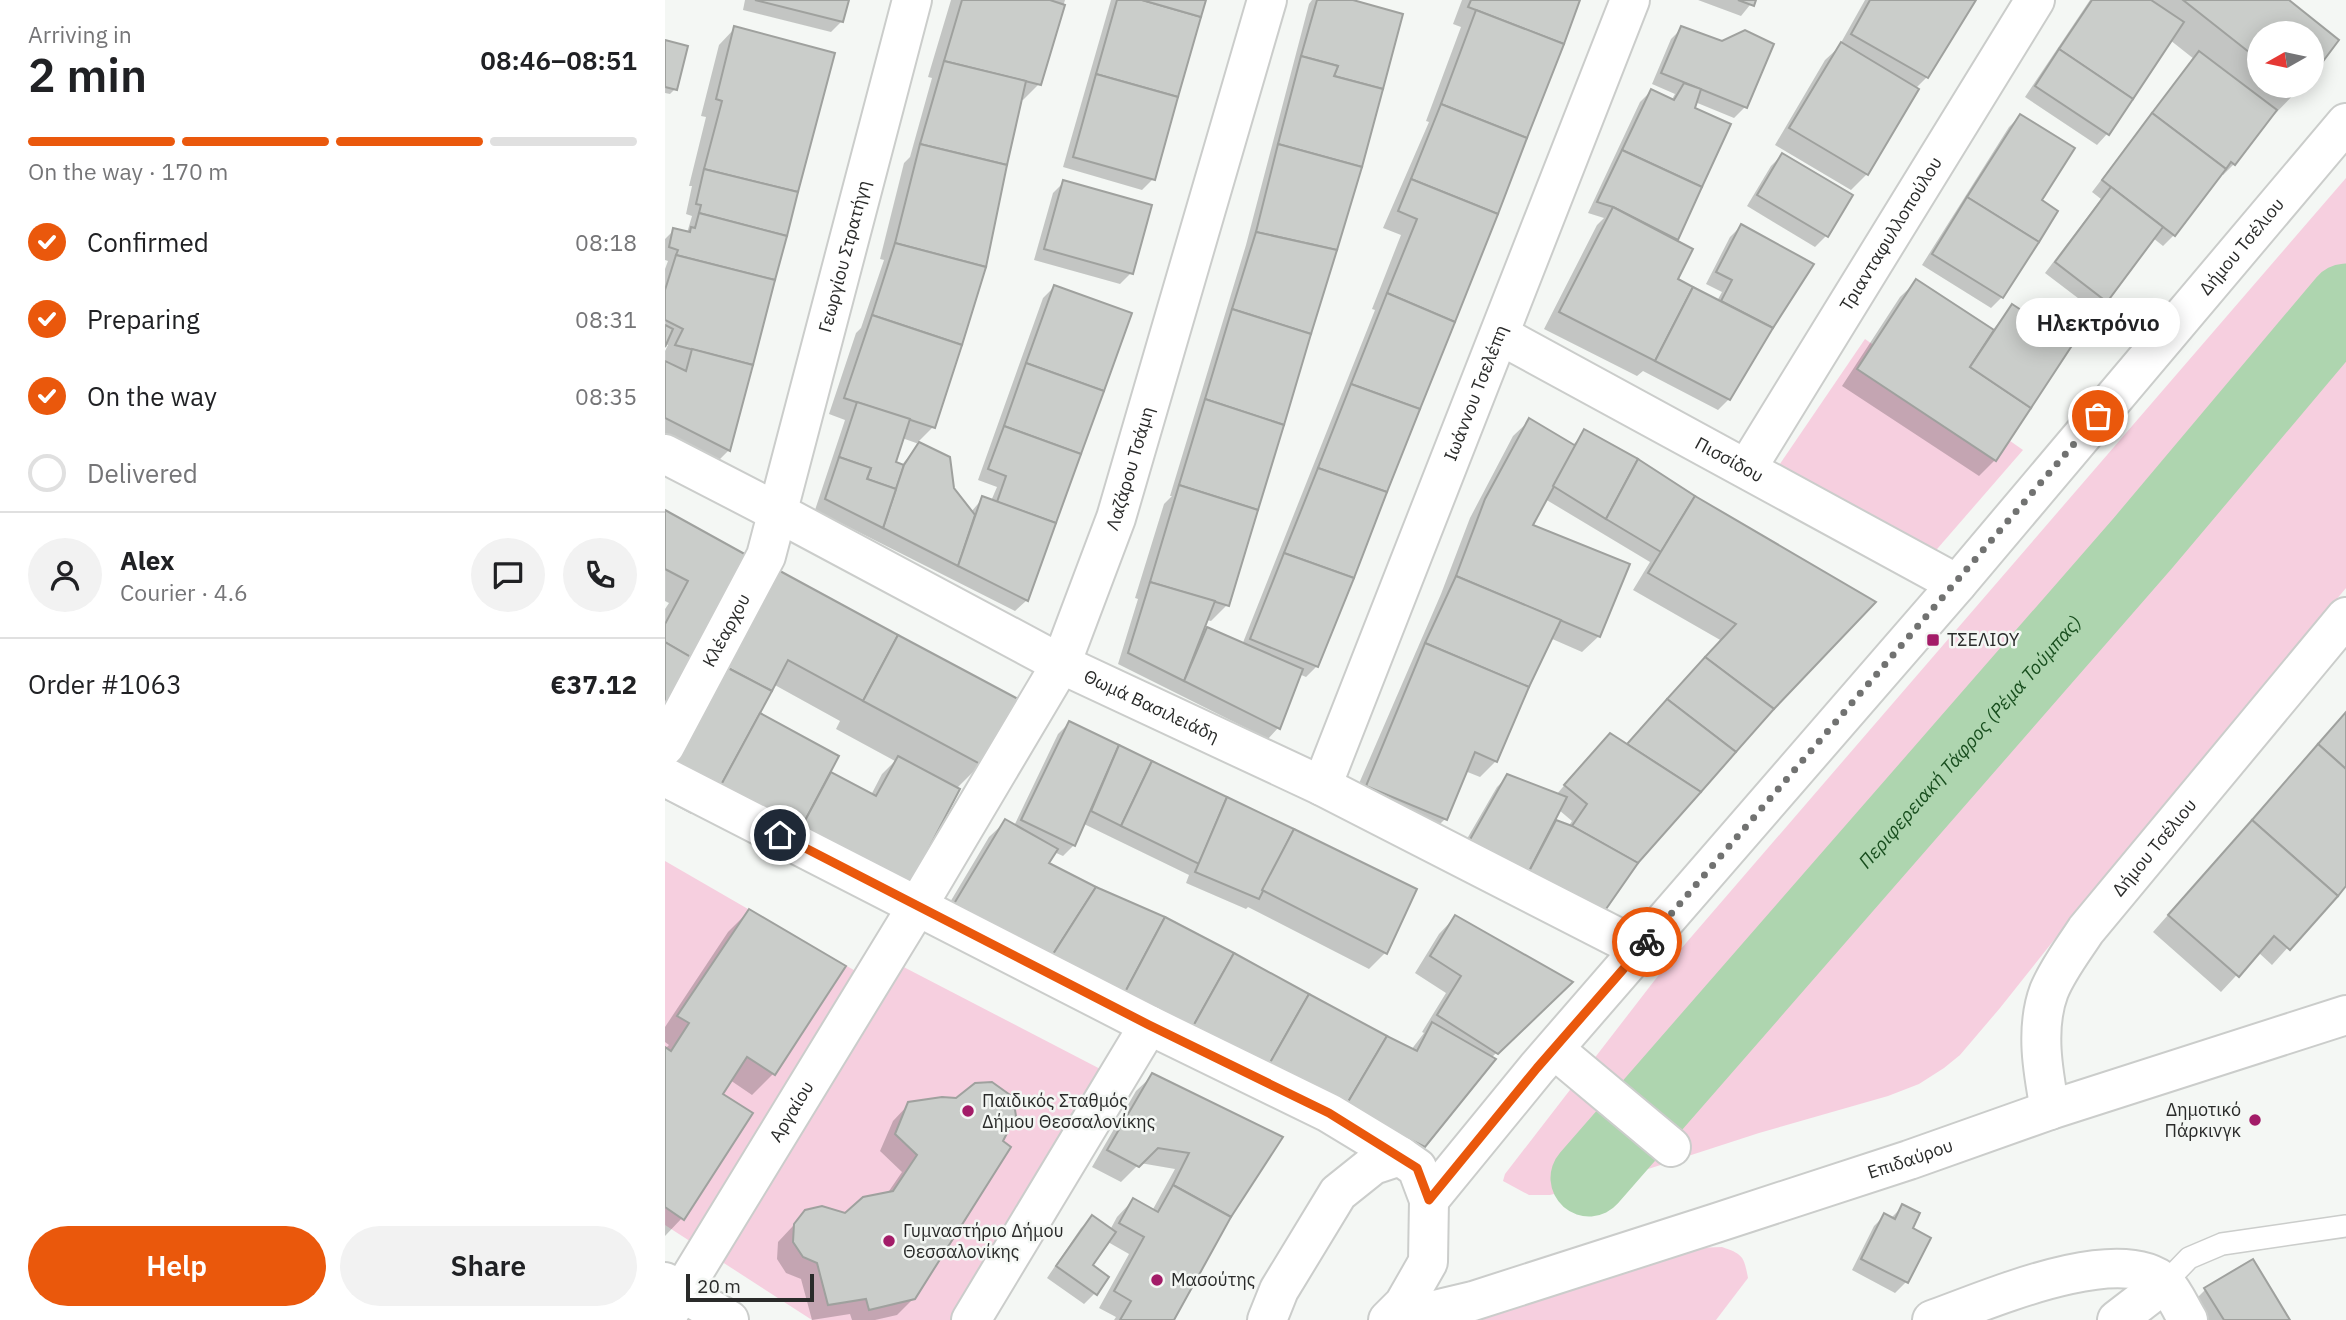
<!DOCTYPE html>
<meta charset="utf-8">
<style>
:root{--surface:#fff;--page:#f2f2f2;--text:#202124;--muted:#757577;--line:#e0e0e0;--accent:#ea580c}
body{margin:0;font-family:"IBM Plex Sans",sans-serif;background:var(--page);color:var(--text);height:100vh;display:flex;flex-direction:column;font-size:26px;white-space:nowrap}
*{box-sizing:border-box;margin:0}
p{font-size:23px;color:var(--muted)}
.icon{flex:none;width:38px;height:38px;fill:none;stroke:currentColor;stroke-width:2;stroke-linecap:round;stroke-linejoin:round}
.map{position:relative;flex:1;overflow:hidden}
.drawer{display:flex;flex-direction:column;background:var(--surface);width:665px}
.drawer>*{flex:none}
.needle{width:46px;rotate:261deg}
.fabs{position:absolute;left:1582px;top:21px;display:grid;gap:14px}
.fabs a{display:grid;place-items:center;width:77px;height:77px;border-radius:50%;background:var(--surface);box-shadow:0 4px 18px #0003;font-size:35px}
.scale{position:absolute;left:21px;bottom:18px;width:128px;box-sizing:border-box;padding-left:7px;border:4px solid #2a2b2a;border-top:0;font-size:19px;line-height:24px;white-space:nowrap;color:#2a2b2a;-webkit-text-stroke:5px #f4f7f4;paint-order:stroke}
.pin{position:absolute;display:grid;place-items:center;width:60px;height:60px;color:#fff;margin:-30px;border:4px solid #fff;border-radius:50%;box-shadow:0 2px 7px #0007}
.courier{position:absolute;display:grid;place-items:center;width:70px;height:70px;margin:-35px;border:5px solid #ea580c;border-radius:50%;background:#fff;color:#222;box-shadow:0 2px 9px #0007}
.bubble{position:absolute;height:49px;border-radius:24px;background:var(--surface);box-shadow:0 4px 18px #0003;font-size:23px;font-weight:600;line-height:49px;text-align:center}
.headline em{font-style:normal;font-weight:600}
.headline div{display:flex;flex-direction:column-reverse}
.headline{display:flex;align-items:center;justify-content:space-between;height:119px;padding:0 28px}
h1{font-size:46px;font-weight:600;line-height:52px}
.bar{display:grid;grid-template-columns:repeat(4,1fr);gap:10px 7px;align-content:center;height:84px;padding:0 28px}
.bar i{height:9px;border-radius:5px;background:var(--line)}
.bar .on{background:var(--accent)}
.bar p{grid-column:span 4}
.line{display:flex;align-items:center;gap:18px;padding:0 28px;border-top:2px solid var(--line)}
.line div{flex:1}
.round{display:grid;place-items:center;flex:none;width:74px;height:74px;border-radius:37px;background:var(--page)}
ol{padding:0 28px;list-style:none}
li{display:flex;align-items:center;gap:21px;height:77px}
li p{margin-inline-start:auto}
li .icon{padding:7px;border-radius:50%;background:var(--accent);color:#fff;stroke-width:4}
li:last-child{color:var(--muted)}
li i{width:38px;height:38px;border:4px solid var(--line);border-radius:50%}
.button{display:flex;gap:14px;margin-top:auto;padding:14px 28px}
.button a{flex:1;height:80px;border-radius:42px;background:var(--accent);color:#fff;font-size:28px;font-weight:600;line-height:80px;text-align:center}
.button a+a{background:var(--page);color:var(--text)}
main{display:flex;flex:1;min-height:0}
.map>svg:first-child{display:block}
.green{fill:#f6cfdf}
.shadow{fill:#0003;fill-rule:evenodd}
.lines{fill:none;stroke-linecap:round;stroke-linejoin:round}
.river{stroke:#aed5af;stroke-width:77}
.building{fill:#cacdca;stroke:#9fa19e;stroke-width:2}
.lane-casing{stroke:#cbcdcb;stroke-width:24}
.street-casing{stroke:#cbcdcb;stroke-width:42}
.secondary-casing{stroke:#cbcdcb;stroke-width:42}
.lane{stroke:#fff;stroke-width:21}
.street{stroke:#fff;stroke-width:38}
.secondary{stroke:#fff;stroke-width:38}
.done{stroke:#717271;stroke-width:7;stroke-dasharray:0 12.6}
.route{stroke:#ea580c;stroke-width:9}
.poi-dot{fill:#a31c68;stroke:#f4f7f4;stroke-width:2.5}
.labels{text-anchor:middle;stroke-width:5;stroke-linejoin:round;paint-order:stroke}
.street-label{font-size:18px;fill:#2a2b2a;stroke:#f4f7f4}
.poi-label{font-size:18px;fill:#2a2b2a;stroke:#f4f7f4;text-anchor:start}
.water-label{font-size:19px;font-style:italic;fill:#184e1e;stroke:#f4f7f4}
</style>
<main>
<section class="drawer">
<div class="headline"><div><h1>2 min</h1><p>Arriving in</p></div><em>08:46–08:51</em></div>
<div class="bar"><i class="on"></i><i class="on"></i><i class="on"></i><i></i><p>On the way · 170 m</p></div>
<ol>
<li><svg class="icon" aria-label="check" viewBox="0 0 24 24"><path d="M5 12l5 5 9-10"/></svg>Confirmed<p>08:18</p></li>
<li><svg class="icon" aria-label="check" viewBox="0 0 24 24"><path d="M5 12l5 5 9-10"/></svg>Preparing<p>08:31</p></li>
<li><svg class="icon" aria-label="check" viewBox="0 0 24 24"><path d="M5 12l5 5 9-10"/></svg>On the way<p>08:35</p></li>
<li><i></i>Delivered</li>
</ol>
<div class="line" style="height:126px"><a class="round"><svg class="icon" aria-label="person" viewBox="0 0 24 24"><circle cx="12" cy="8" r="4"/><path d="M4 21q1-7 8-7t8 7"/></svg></a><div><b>Alex</b><p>Courier · 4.6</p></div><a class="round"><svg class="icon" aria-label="chat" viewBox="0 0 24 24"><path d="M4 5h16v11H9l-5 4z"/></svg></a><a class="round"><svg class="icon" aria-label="phone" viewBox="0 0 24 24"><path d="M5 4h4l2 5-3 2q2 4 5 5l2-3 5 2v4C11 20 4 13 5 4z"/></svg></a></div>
<div class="line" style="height:91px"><div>Order #1063</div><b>€37.12</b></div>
<div class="button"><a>Help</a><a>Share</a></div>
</section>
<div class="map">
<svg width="1681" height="1320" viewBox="0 0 1681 1320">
<rect width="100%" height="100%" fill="#f4f7f4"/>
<g class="green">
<polygon points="1681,178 1681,588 1435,882 1335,1008 1295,1055 1279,1068 1254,1084 1223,1096 1094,1133 977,1171 885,1195 864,1195 838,1181 840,1174 996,972"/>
<polygon points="1200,339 1358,450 1266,556 1106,477"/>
<polygon points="0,861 213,984 229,962 443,1073 287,1320 147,1320 0,1225"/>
<path d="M1057,1247C1078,1254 1079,1257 1083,1278L1051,1320H789L1030,1248Z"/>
</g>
<g class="shadow">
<polygon points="80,0 182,0 177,21 166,32 78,10"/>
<path d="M286,0H400L374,84L358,100L355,99L268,427L252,443L284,458L288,489L306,512L318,498L326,501L332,487L313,480L378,298L389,287L465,314L361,601L350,611L150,510L180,420L164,414L191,333L196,328L219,260L215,259L239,163L245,157L267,78L263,77ZM237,438L254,444L236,466L228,463Z"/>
<polygon points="446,0 539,0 488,179 477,190 398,167"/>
<polygon points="647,0 682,0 562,605 546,621 542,620 540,628 577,645 710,310 707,309 736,235 718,228 764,122 761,121 796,27 788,24 797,0 913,0 652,666 641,677 634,674 613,728 603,739 453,664 473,599 470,598 499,504 507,496 505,496 581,245 644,4"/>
<polygon points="1033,0 1089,0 1076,16"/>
<polygon points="1200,0 1309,0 1262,77 1250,89 1202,174 1186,190 1110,145 1160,60 1173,48"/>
<polygon points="1425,0 1621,0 1672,40 1647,73 1647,33 1594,33 1594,86 1637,86 1605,119 1569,164 1558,175 1556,173 1509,235 1498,246 1488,238 1441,300 1430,311 1380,273 1436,199 1427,192 1529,59 1505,40 1442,134 1432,145 1360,97"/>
<polygon points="70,28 64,450 53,461 0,434 0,351 3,345 0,344 0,269 3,261 0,260 0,239 9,230 22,233 27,216 21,214 27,186 24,186 41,117 36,116 54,45"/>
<polygon points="1017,28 1058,43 1107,45 1080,107 1069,118 1030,102 1028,109 1063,125 1009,241 1011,280 1052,301 1057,292 1041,284 1065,237 1076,226 1146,265 1064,399 1053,410 978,371 972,376 879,329 932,225 939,218 923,213 975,102 986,91 1006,101 1010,94 987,84 1006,39"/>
<polygon points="0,42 10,89 5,94 0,93"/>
<polygon points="1355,116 1375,200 1391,211 1337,297 1326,308 1257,265 1344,127"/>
<polygon points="1117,155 1185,196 1161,236 1150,247 1082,206 1106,166"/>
<polygon points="399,182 466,273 455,284 369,260 388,193"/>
<polygon points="1252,281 1327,331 1347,306 1330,460 1314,476 1177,386 1235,297"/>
<path d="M865,420L907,446L920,432L1028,496L1107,708L971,862L931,921L788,863L832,787L843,776L891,795L929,751L962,746L1057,641L968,590L985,562L880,499L866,526L934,636L917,652L885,638L831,761L815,777L800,771L780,819L764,835L686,802L776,594L805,518L848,436ZM894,810L907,821L903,827L888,821Z"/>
<polygon points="0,512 83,557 0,709 0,609 4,603 0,601"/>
<path d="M116,573L316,764L291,789L241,887L43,797L26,814L0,800V763L95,594ZM108,684L175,721L171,729L230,761L217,774L206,795L163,772L89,720Z"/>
<polygon points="1681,713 1681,883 1607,965 1593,952 1556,992 1488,932"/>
<polygon points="404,723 627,830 720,953 704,969 583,907 581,909 521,883 524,875 419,824 409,845 398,856 389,852 382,864 746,1050 759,1033 757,1032 781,993 750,973 774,934 790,917 905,982 826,1058 759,1145 742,1162 269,929 324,837 341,821 349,826 393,734"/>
<polygon points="84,911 178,967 108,1074 87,1095 65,1080 55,1094 17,1218 0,1236 0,1049 4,1045 0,1042 0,1027 63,932"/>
<polygon points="488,1075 565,1216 507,1320 449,1320 451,1317 434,1308 464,1254 443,1242 426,1266 430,1293 419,1304 382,1278 416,1228 427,1218 445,1230 452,1217 468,1200 487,1211 510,1169 475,1163 456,1182 427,1167 471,1091"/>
<polygon points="292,1100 249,1298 232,1315 210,1320 187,1320 185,1314 147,1320 136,1279 121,1273 112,1259 113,1242 141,1212 180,1215 222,1194 237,1172 215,1151 228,1121 244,1104"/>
<polygon points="1238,1206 1245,1229 1241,1282 1230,1293 1187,1270 1209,1226 1220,1215 1226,1218"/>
<polygon points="1540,1290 1623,1320 1542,1320 1530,1300"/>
</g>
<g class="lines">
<path class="river" id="s1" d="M924,1178L1478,543L1681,302"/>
</g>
<g class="building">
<polygon points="90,0 184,0 178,22"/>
<polygon points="297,0 385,0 400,5 376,85 279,61"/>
<polygon points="452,0 477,0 536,17 513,97 431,74"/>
<polygon points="477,0 541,0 536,17"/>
<polygon points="652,0 688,0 738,14 718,89 669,76 673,66 636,56"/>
<polygon points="806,0 915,0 899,44 803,7"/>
<polygon points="1073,0 1091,0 1089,6"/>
<polygon points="1205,0 1311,0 1263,78 1186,34"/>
<polygon points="1427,0 1486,0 1519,22 1468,99 1394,49"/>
<polygon points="1518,0 1624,0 1674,40 1647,76 1647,33 1594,33 1594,60"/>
<polygon points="811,10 899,44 862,138 776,104"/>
<polygon points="69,26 170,53 133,192 39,169 57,101 51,99"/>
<polygon points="1016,26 1057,41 1080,30 1109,44 1082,108 996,73"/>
<polygon points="0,40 23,46 12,90 0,87"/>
<polygon points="1176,42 1254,89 1203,175 1124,128"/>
<polygon points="1394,49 1468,99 1444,135 1370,86"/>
<polygon points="1534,51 1612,110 1570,165 1566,162 1561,169 1487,113"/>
<polygon points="636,56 673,66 669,76 718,89 697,167 613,144"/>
<polygon points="279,61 361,81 342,165 255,144"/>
<polygon points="431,74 513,97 490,180 408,157"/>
<polygon points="1019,83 1036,89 1030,108 1066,124 1037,187 957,150 986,89 1009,100"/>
<polygon points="776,104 862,138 833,214 746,179"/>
<polygon points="1487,113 1561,169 1510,236 1437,180"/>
<polygon points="1355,114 1410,148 1377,200 1393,211 1374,242 1302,197"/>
<polygon points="255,144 342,165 321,267 230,243"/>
<polygon points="613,144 697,167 672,250 591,232"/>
<polygon points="957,150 1037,187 1013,240 948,207 932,202"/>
<polygon points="1117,153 1188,195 1163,237 1092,195"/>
<polygon points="39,169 133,192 122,236 34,213 36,205 31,204"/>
<polygon points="746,179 833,214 790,322 722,293 752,219 733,211"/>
<polygon points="398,180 487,205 468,274 379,249"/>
<polygon points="1446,187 1498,227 1442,302 1390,262"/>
<polygon points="1302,197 1374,242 1338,298 1267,254"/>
<polygon points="948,207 1028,249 1013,279 1028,287 990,361 894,312"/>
<polygon points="34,213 122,236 110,280 11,255 13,250 4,247 8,228 25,232 26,227 30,228"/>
<polygon points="1076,224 1149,264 1108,328 1056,301 1067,280 1051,272"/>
<polygon points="591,232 672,250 646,334 567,309"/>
<polygon points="230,243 321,267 297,345 207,315"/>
<polygon points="11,255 110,280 88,365 10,345 18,329 0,320 0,290"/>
<polygon points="1251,279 1329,330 1305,367 1366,408 1331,461 1192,369"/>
<polygon points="389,285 467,313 439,391 361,363"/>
<polygon points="1028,287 1108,328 1065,400 990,361"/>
<polygon points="722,293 790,322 755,409 686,384"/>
<polygon points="1347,304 1408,344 1366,408 1305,367"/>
<polygon points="567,309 646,334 619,425 540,399"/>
<polygon points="207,315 297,345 270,428 179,398"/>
<polygon points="0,325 8,329 0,347"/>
<polygon points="27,349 88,365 65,451 0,418 0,361 21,371"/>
<polygon points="361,363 439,391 416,454 339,426"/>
<polygon points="686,384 755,409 722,492 653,468"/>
<polygon points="540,399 619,425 593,510 514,485"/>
<polygon points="192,402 245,419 231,462 239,465 231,489 202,479 206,468 174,457"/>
<polygon points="864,418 911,446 868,525 965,564 935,637 791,576 820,499"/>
<polygon points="339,426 416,454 391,523 332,502 341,476 323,469"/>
<polygon points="919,429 973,459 941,519 888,486"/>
<polygon points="254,442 285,457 289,488 310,515 293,566 218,528 239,465"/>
<polygon points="174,457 206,468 202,479 231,489 218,528 160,499"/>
<polygon points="973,459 1030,496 996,552 941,519"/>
<polygon points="653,468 722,492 689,578 619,553"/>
<polygon points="514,485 593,510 564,606 485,582"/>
<polygon points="317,496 391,523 363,601 293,566"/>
<polygon points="1030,496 1211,602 1109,709 1040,657 1071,624 983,573"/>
<polygon points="0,510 85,557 29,659 0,642 0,624 23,581 0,569"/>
<polygon points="619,553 689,578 653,667 585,639"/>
<polygon points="115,571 233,635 198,701 123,660 107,691 63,668"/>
<polygon points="791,576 896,620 864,687 760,643"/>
<polygon points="485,582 550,601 519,681 463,653"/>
<polygon points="542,627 638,669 615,729 519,681"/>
<polygon points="233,635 353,699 317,765 198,701"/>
<polygon points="0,642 29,659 0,713"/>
<polygon points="760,643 864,687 832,762 810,752 782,820 701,786"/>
<polygon points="1040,657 1109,709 1071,752 1002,699"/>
<polygon points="63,668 107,691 55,787 12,763"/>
<polygon points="1002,699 1071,752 1036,792 962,744"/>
<polygon points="1681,712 1681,769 1653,744"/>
<polygon points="95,713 174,756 135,830 55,787"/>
<polygon points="404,721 454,745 410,846 356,820"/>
<polygon points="945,733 1036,792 973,863 907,826 922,804 899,785"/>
<polygon points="1653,744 1681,769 1681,886 1673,896 1587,820"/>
<polygon points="454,745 487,761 456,826 426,811"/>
<polygon points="233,756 295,789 243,888 135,830 166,772 211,796"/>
<polygon points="487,761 562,797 534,864 456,826"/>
<polygon points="842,774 902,797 859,881 798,852"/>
<polygon points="562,797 629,829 594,899 530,872"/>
<polygon points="340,819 393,849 384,863 431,887 383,962 284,912"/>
<polygon points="891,820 907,826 973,863 932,922 859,881"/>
<polygon points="1587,820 1673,896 1625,950 1609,936 1574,977 1503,915"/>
<polygon points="629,829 752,889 722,954 597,890"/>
<polygon points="431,887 500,917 458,996 383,962"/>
<polygon points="84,909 181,966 110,1075 82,1057 58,1094 88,1113 19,1220 0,1207 0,1047 6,1051 24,1023 12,1016"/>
<polygon points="790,915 908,982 833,1054 772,1015 796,976 765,956"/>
<polygon points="500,917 569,953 526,1030 458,996"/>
<polygon points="569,953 644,994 602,1068 526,1030"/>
<polygon points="644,994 722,1036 680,1107 602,1068"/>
<polygon points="767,1022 831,1059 760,1147 680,1107 722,1036 752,1051"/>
<polygon points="487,1073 618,1137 566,1217 508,1185 524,1153 493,1148 474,1167 442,1150"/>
<polygon points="327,1082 348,1097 351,1116 338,1141 346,1147 250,1299 204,1310 201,1299 163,1305 152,1263 138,1257 128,1242 129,1224 140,1210 157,1206 180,1213 198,1197 228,1191 252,1155 230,1134 243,1102 277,1097 291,1098 310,1083"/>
<polygon points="508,1185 566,1217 509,1320 455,1320 466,1301 449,1291 479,1237 454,1223 468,1198 493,1212"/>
<polygon points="1237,1204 1255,1213 1248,1228 1266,1238 1243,1283 1196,1259 1219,1213 1230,1219"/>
<polygon points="427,1215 451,1232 428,1265 444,1277 432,1295 391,1266"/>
<polygon points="1588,1259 1625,1320 1559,1320 1539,1288"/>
</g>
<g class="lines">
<defs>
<polyline id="lane" points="1500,1283 1524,1258 1557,1244 1681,1226"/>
<g id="street">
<path id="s2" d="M835,335L1292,584"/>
<path id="s3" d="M0,454L112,512L396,664L657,786L975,949"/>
<path id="s4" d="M1082,468L1370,0"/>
<path id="s5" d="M0,746L101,556L247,0"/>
<path id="s6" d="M657,786L965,0"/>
<polyline points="890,1050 1006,1147"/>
<path id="s7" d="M1385,1110C1378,1072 1370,1028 1384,991C1393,969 1408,950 1421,930L1681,617"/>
<polyline points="0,1282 64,1320"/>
<path id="s8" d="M0,1319L253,905L396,664L451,518L602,0"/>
<polyline points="306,1320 484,1025"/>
<path d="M1267,1320C1318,1302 1454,1241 1500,1283C1509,1292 1516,1309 1523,1320"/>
<polyline points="1452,1320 1500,1283"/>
</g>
<g id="secondary">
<polyline points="0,777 484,1025 664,1113 735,1156"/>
<path id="s9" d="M764,1200L872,1068L1292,584L1681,123"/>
<polyline points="602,1320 614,1290 673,1193 708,1165 735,1156 752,1168 764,1200 763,1262 739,1304 723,1320"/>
<path id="s10" d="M728,1320L808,1301L1051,1223L1244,1160L1385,1110L1681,1015"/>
</g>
</defs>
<use href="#lane" class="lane-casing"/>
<use href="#street" class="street-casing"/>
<use href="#secondary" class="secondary-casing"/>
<use href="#lane" class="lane"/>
<use href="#street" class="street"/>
<use href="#secondary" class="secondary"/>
</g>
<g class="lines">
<polyline class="done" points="982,942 1433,416"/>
<polyline class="route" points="115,835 484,1025 664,1113 752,1168 764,1200 872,1068 982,942"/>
</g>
<g class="poi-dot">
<rect x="1261" y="633" width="14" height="14" rx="3.5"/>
<circle cx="303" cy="1111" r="7"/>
<circle cx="1590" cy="1120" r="7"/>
<circle cx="224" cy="1241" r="7"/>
<circle cx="492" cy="1280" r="7"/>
</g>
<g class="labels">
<g class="street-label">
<text dy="6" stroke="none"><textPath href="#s4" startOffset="275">Τριανταφυλλοπούλου</textPath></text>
<text dy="6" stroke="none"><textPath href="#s9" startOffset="1253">Δήμου Τσέλιου</textPath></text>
<text dy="6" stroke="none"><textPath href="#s5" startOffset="525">Γεωργίου Στρατήγη</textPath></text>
<text dy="6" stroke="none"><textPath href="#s6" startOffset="422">Ιωάννου Τσελέπη</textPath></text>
<text dy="6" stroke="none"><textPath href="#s2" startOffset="261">Πισσίδου</textPath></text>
<text dy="6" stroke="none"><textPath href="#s8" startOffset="973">Λαζάρου Τσάμη</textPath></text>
<text dy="6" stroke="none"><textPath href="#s5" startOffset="131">Κλέαρχου</textPath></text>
<text dy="6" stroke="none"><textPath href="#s3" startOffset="548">Θωμά Βασιλειάδη</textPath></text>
<text dy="6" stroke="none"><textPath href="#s7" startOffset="299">Δήμου Τσέλιου</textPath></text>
<text dy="6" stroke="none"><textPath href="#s8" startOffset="243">Αργαίου</textPath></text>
<text dy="6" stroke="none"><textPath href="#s10" startOffset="542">Επιδαύρου</textPath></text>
</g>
<g class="poi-label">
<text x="1282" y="646">ΤΣΕΛΙΟΥ</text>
<text x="317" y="1107">Παιδικός Σταθμός<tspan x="317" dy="21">Δήμου Θεσσαλονίκης</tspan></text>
<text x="1576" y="1116" text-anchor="end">Δημοτικό<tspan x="1576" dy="21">Πάρκινγκ</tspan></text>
<text x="238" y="1237">Γυμναστήριο Δήμου<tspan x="238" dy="21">Θεσσαλονίκης</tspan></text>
<text x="506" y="1286">Μασούτης</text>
</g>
<g class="water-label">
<text dy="7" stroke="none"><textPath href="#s1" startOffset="579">Περιφερειακή Τάφρος (Ρέμα Τούμπας)</textPath></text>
</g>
</g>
</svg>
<div class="fabs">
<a><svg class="needle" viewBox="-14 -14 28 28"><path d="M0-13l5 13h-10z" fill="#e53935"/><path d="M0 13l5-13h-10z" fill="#757577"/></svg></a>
</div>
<div class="scale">20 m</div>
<div class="pin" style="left:1433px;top:416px;background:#ea580c"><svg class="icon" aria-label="bag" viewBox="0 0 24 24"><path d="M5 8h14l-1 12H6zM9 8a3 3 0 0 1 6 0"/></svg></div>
<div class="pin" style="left:115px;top:835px;background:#1f2937"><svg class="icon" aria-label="home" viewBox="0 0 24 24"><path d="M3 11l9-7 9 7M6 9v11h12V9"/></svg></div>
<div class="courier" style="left:982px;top:942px"><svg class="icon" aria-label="bike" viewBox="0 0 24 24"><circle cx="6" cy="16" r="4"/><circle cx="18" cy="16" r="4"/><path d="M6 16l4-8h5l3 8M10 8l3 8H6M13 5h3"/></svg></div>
<div class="bubble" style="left:1351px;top:298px;width:164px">Ηλεκτρόνιο</div>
</div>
</main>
